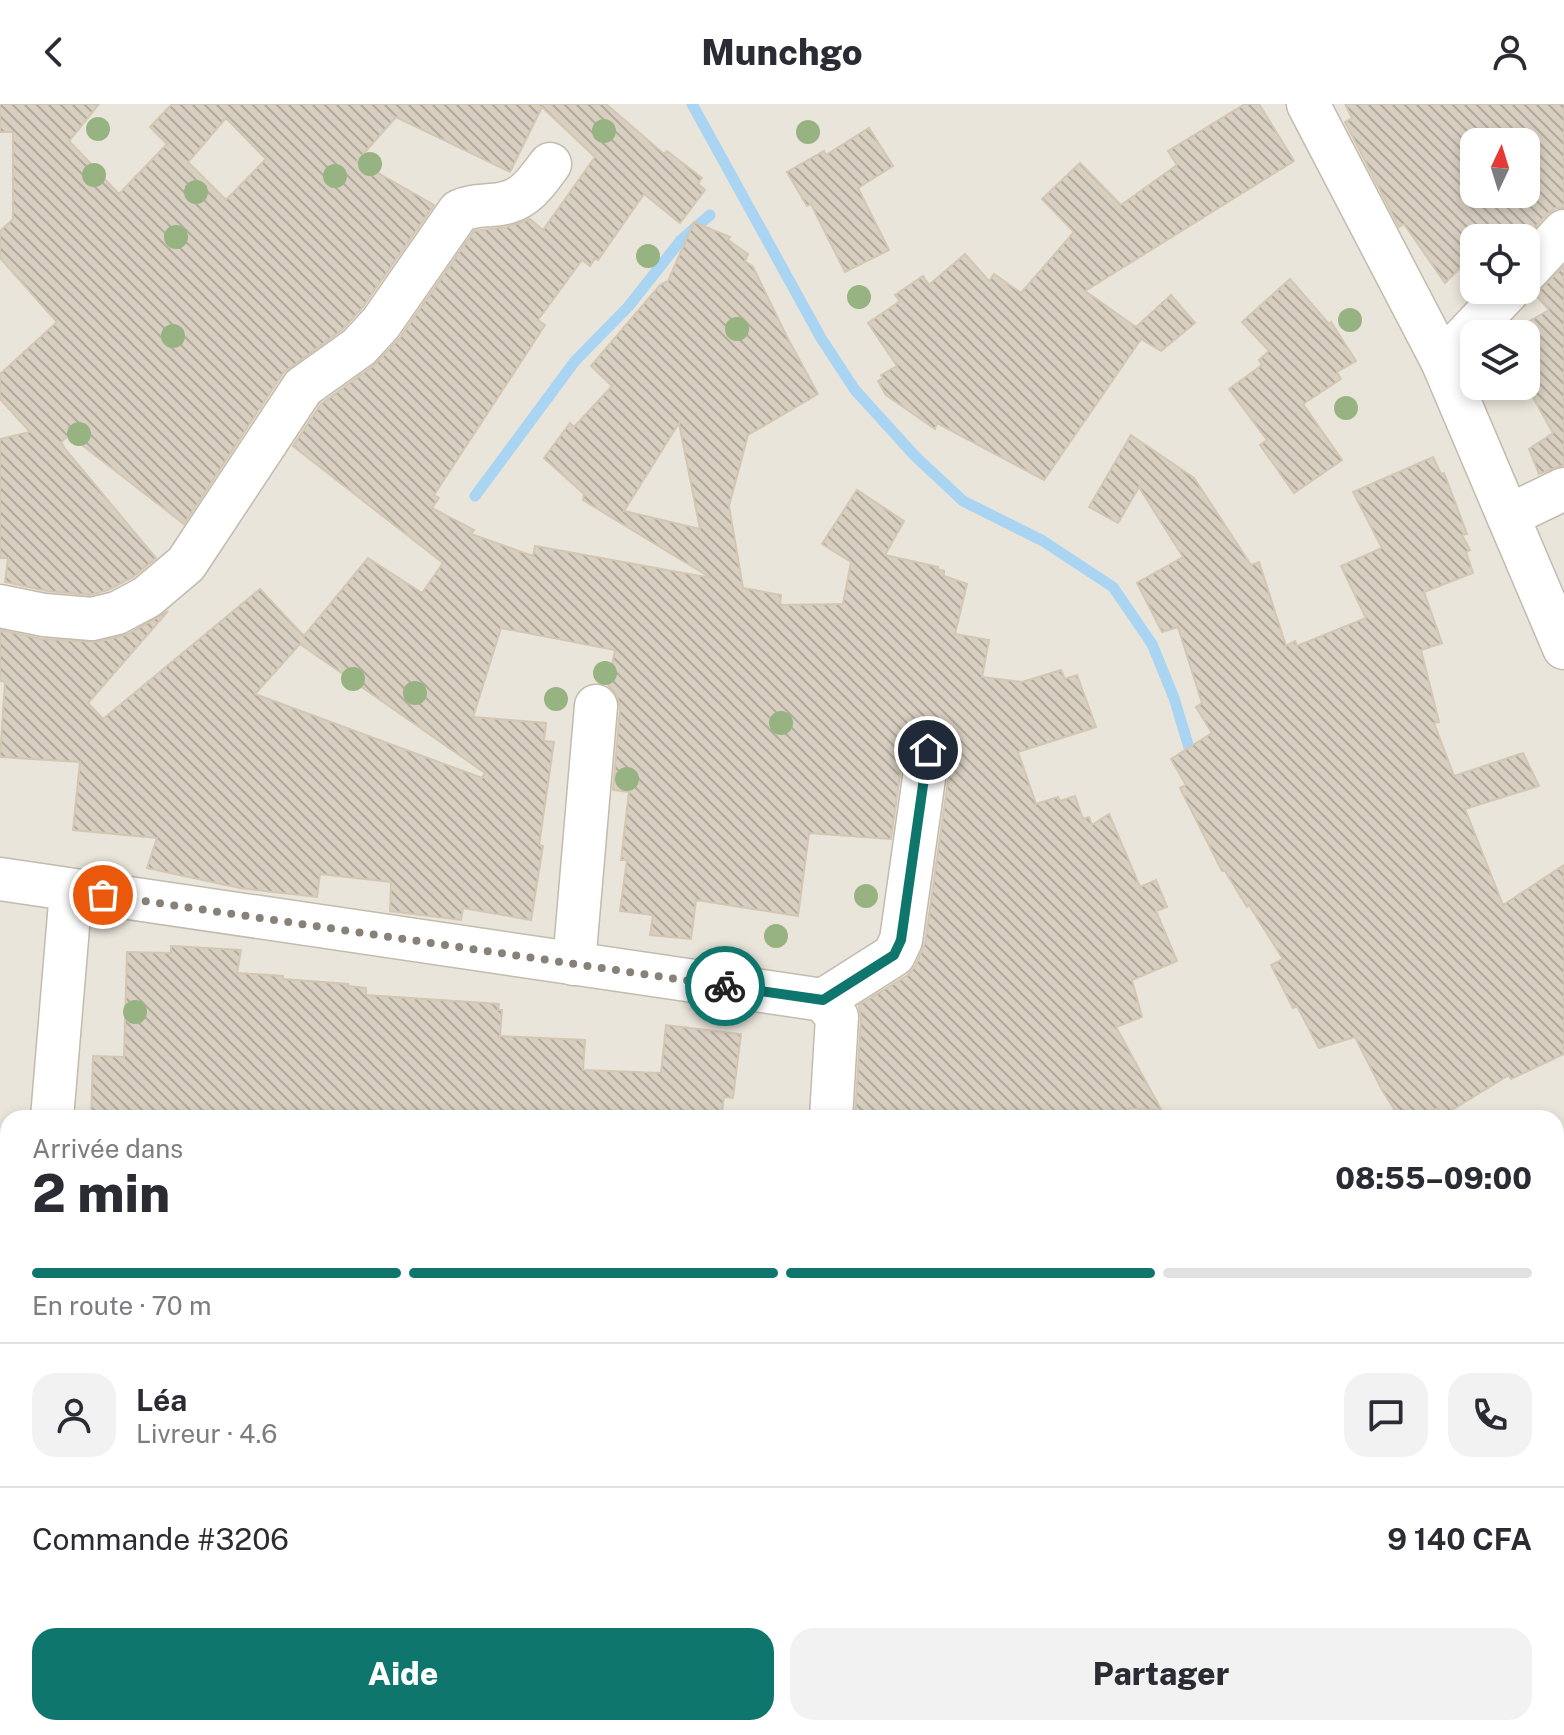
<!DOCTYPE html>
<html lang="fr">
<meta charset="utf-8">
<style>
:root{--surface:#fff;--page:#f2f2f3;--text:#2b2b33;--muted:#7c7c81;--line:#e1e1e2;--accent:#0f766e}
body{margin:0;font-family:"Public Sans",sans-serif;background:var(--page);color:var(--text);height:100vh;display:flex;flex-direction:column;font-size:30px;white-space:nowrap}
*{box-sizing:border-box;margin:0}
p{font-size:26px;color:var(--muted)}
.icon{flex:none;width:44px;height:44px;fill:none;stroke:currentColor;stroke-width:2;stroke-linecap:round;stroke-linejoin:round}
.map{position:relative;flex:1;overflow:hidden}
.side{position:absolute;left:0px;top:1006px;width:1564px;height:626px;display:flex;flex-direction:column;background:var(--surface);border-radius:24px 24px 0 0;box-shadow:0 4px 12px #0003}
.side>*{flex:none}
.needle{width:52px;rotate:4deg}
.controls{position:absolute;left:1460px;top:24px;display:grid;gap:16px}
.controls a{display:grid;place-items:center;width:80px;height:80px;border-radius:16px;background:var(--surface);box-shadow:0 4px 12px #0003;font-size:40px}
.pin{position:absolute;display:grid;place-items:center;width:68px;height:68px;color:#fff;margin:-34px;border:4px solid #fff;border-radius:50%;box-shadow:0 2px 8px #0007}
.courier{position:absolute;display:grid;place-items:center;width:80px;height:80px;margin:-40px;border:6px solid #0f766e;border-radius:50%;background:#fff;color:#222;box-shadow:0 2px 10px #0007}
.overview em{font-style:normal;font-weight:800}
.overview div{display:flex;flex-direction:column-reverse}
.overview{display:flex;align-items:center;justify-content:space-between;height:136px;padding:0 32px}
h1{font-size:52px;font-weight:800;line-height:60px}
.bar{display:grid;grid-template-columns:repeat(4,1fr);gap:12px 8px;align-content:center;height:96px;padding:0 32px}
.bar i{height:10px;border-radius:6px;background:var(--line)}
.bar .on{background:var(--accent)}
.bar p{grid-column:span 4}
.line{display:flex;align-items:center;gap:20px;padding:0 32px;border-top:2px solid var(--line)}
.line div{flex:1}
.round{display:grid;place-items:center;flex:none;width:84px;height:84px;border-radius:24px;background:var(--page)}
.action{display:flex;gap:16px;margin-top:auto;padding:16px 32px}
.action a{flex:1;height:92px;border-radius:24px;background:var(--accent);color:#fff;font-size:32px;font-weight:800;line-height:92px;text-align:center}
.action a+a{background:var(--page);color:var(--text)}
header{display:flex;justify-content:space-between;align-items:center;height:104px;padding:0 32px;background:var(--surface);font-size:36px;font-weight:800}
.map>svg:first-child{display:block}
.residential{fill:#eae5da;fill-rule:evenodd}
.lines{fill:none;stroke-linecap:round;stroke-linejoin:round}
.stream{stroke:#a9d4f2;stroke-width:11}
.building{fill:url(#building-back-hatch);stroke:#d3c7b4;stroke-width:2;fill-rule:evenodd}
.street-casing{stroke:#c2bbae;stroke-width:45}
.street{stroke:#fff;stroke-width:42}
.tree{fill:#97b381}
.done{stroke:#878178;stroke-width:8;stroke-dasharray:0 14.4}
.route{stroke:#0f766e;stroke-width:10}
</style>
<header><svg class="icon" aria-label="back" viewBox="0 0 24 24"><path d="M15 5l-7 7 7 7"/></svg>Munchgo<svg class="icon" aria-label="person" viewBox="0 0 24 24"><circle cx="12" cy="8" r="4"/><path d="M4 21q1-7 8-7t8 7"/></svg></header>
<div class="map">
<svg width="1564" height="1631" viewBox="0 0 1564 1631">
<defs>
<pattern id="building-back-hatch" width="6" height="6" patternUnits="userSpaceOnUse" patternTransform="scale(2)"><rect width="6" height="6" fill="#d8cfc1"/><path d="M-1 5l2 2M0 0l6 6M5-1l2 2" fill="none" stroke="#b1aa9e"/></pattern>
</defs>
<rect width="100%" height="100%" fill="#f6f3ec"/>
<path class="residential" d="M0,0H1564V1631H0ZM1474,38H1526V90H1474ZM1474,134H1526V186H1474ZM1474,230H1526V282H1474ZM8,1014H1556V1624H8Z"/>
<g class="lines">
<g class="stream">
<polyline points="692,0 821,234 855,286 915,352 963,397 1043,437 1113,483 1152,540 1174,594 1193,657"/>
<polyline points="475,392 575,257 628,203 681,136 710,111"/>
<polyline points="1556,1233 1564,1246"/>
<polyline points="1556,1404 1564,1399"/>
<polyline points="1406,1631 1408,1624"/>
</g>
</g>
<g class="building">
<path d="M0,0H99L69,37L95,64L96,80L102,72L119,90L167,40L150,23L172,0H606L664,50L667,47L702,74L698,80L705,86L680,119L644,90L598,156L595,154L590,162L582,156L538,216L545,221L434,391L439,394L432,404L474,426L471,430L533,452L535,442L711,474L583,396L584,390L544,354L570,319L574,323L612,282L591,262L660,181L668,177L694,118L730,133L728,136L748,150L745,157L753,163L787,233L818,290L748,331L729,402L743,484L781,491L780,501L843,500L851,458L822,440L857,386L904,417L885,451L938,463L937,465L944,467V472L967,480L955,530L989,536L982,573L1022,578L1061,566L1065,575L1077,571L1096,623L1018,648L1036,700L1058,693L1060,697L1075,692L1083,715L1089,713L1092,721L1109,710L1140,783L1156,776L1167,803L1156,807L1177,857L1132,876L1142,913L1116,923L1162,1007L1130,1004L1127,1014H855L861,914L859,901L908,871L916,861L925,839L952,649L950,636L943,628L932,622L918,624L910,631L904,642L891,735L809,729L798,812L696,796L691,835L650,831L653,811L620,807L627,756H621L629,688L613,686L620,604L617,591L608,581L615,546L501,524L473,613L546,619L544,637L554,638L539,741L543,742L531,816L463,804L461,816L390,807L391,778L320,770L317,793L240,784L147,764L157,734L73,726L80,658L0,653L5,578L0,577V526L42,535L97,538L128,530L168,507L88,599L103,615L260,485L304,532L368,454L422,489L443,459L293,342L321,300L373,262L399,235L474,127L507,123L530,115L543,126L595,53L542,3L510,68L396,13L357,57L434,101L362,204L343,225L283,269L184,420L69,331L61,338L65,345L156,454L133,473L108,486L90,491L47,487L5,478L8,454H0V335L30,328L0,295V270L57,218L0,154V127L13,115V28H0ZM226,14L266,55L226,96L188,58ZM679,319L700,425L624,407ZM300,540L485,669L482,674L255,590Z"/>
<polygon points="1245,0 1259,0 1294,57 1085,187 1136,223 1171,191 1195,219 1161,247 1141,235 1044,376 937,319 935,325 886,291 878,277 883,274 881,271 897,262 868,219 900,197 895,191 923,172 929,181 965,150 989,177 994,170 1021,189 1074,128 1042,95 1080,59 1121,101 1177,61 1168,47"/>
<path d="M1345,0H1564V104H1556L1547,110L1525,134H1474V150L1445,179L1404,120L1399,123L1345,18L1352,14ZM1474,38H1526V90H1474Z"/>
<polygon points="869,24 893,62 858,84 889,146 845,168 811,100 807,102 787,68 824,47 826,51"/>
<polygon points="1564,162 1564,361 1539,370 1529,345 1553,329 1526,281 1526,219 1549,206 1535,190"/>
<polygon points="1290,175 1329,220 1331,218 1356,257 1337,268 1341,275 1303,300 1342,356 1294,389 1260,341 1267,336 1229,285 1262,261 1259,256 1269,247 1242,218"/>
<polygon points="1131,331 1194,374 1251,461 1259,458 1286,542 1295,537 1297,542 1366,514 1341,462 1382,444 1353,388 1433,353 1441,370 1444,369 1467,430 1462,431 1470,446 1466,448 1473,469 1424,488 1442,539 1421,546 1439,618 1434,619 1454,672 1523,649 1539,682 1465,705 1503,801 1564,761 1564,950 1511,975 1509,971 1442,1012 1438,1004 1417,1014 1400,1014 1382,986 1355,933 1319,944 1297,902 1293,904 1271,861 1283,855 1249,801 1247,803 1225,767 1222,767 1180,684 1186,681 1171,655 1212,629 1196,603 1202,599 1178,523 1162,528 1137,479 1183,453 1139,383 1118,419 1089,403"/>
<polygon points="171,842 241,846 237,869 283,872 283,875 348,880 348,882 366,884 366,891 499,900 498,906 502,906 500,932 585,936 583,966 661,969 666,921 741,930 733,994 724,993 721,1014 91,1014 93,952 124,953 127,848 171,849"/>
</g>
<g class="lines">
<defs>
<g id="street">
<polyline points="1308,0 1442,257 1564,544"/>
<polyline points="1526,168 1564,127"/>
<polyline points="1442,257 1509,186"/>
<polyline points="1508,412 1564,385"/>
<path d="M0,502L44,511L92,515L117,509L147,493L186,460L303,283L359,243L381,219L459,107C470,102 478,102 490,101C522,100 532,84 550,60"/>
<polyline points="0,775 823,896"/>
<polyline points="574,860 596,602"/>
<polyline points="823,896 894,851 901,836 928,646"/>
<polyline points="823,896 837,913 831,1014"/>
<polyline points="52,1014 71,787"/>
<polyline points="0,1269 8,1271"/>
<polyline points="0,1590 8,1503"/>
<polyline points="794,1631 794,1624"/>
</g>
</defs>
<use href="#street" class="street-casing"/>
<use href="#street" class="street"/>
</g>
<g class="tree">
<circle cx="98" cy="25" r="12"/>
<circle cx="604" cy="27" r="12"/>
<circle cx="808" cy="28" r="12"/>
<circle cx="370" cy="60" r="12"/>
<circle cx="94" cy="71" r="12"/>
<circle cx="335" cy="72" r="12"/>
<circle cx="196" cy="88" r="12"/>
<circle cx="176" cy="133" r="12"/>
<circle cx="648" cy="152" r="12"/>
<circle cx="859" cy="193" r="12"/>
<circle cx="1350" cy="216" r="12"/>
<circle cx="737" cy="225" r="12"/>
<circle cx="173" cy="232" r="12"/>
<circle cx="1346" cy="304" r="12"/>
<circle cx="79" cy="330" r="12"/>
<circle cx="605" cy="569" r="12"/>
<circle cx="353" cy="575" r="12"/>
<circle cx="415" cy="589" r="12"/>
<circle cx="556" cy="595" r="12"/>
<circle cx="781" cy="619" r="12"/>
<circle cx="627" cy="675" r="12"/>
<circle cx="866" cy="792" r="12"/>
<circle cx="776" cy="832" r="12"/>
<circle cx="135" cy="908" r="12"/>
</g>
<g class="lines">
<polyline class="done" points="103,791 725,882"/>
<polyline class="route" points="725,882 823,896 894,851 901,836 928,646"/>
</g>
</svg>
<div class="controls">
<a><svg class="needle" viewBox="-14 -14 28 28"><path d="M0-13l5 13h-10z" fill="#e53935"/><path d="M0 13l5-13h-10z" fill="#7c7c81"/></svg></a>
<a><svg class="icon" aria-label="locate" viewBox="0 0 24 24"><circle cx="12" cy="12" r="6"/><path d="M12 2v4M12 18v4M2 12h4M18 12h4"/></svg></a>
<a><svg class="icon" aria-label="layers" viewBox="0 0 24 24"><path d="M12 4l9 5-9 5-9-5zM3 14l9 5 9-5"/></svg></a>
</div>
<div class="pin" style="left:103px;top:791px;background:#ea580c"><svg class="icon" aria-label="bag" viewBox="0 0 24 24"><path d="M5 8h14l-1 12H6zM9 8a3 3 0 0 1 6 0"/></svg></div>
<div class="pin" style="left:928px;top:646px;background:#1f2937"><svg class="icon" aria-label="home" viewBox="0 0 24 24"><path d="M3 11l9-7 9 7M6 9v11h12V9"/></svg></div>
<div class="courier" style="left:725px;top:882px"><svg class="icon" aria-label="bike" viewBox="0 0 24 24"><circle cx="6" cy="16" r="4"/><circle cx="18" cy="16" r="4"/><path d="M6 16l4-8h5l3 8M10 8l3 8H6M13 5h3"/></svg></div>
<section class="side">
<div class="overview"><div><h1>2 min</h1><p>Arrivée dans</p></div><em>08:55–09:00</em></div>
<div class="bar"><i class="on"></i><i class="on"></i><i class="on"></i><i></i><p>En route · 70 m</p></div>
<div class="line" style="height:144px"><a class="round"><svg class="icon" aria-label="person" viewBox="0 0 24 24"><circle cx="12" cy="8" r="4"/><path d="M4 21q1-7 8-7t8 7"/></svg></a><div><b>Léa</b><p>Livreur · 4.6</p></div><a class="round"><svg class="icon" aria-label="chat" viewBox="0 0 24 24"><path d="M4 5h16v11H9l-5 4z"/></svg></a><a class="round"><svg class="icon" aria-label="phone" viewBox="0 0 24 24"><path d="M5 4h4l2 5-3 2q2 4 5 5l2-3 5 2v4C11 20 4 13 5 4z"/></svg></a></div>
<div class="line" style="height:104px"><div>Commande #3206</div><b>9 140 CFA</b></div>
<div class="action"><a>Aide</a><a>Partager</a></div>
</section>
</div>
